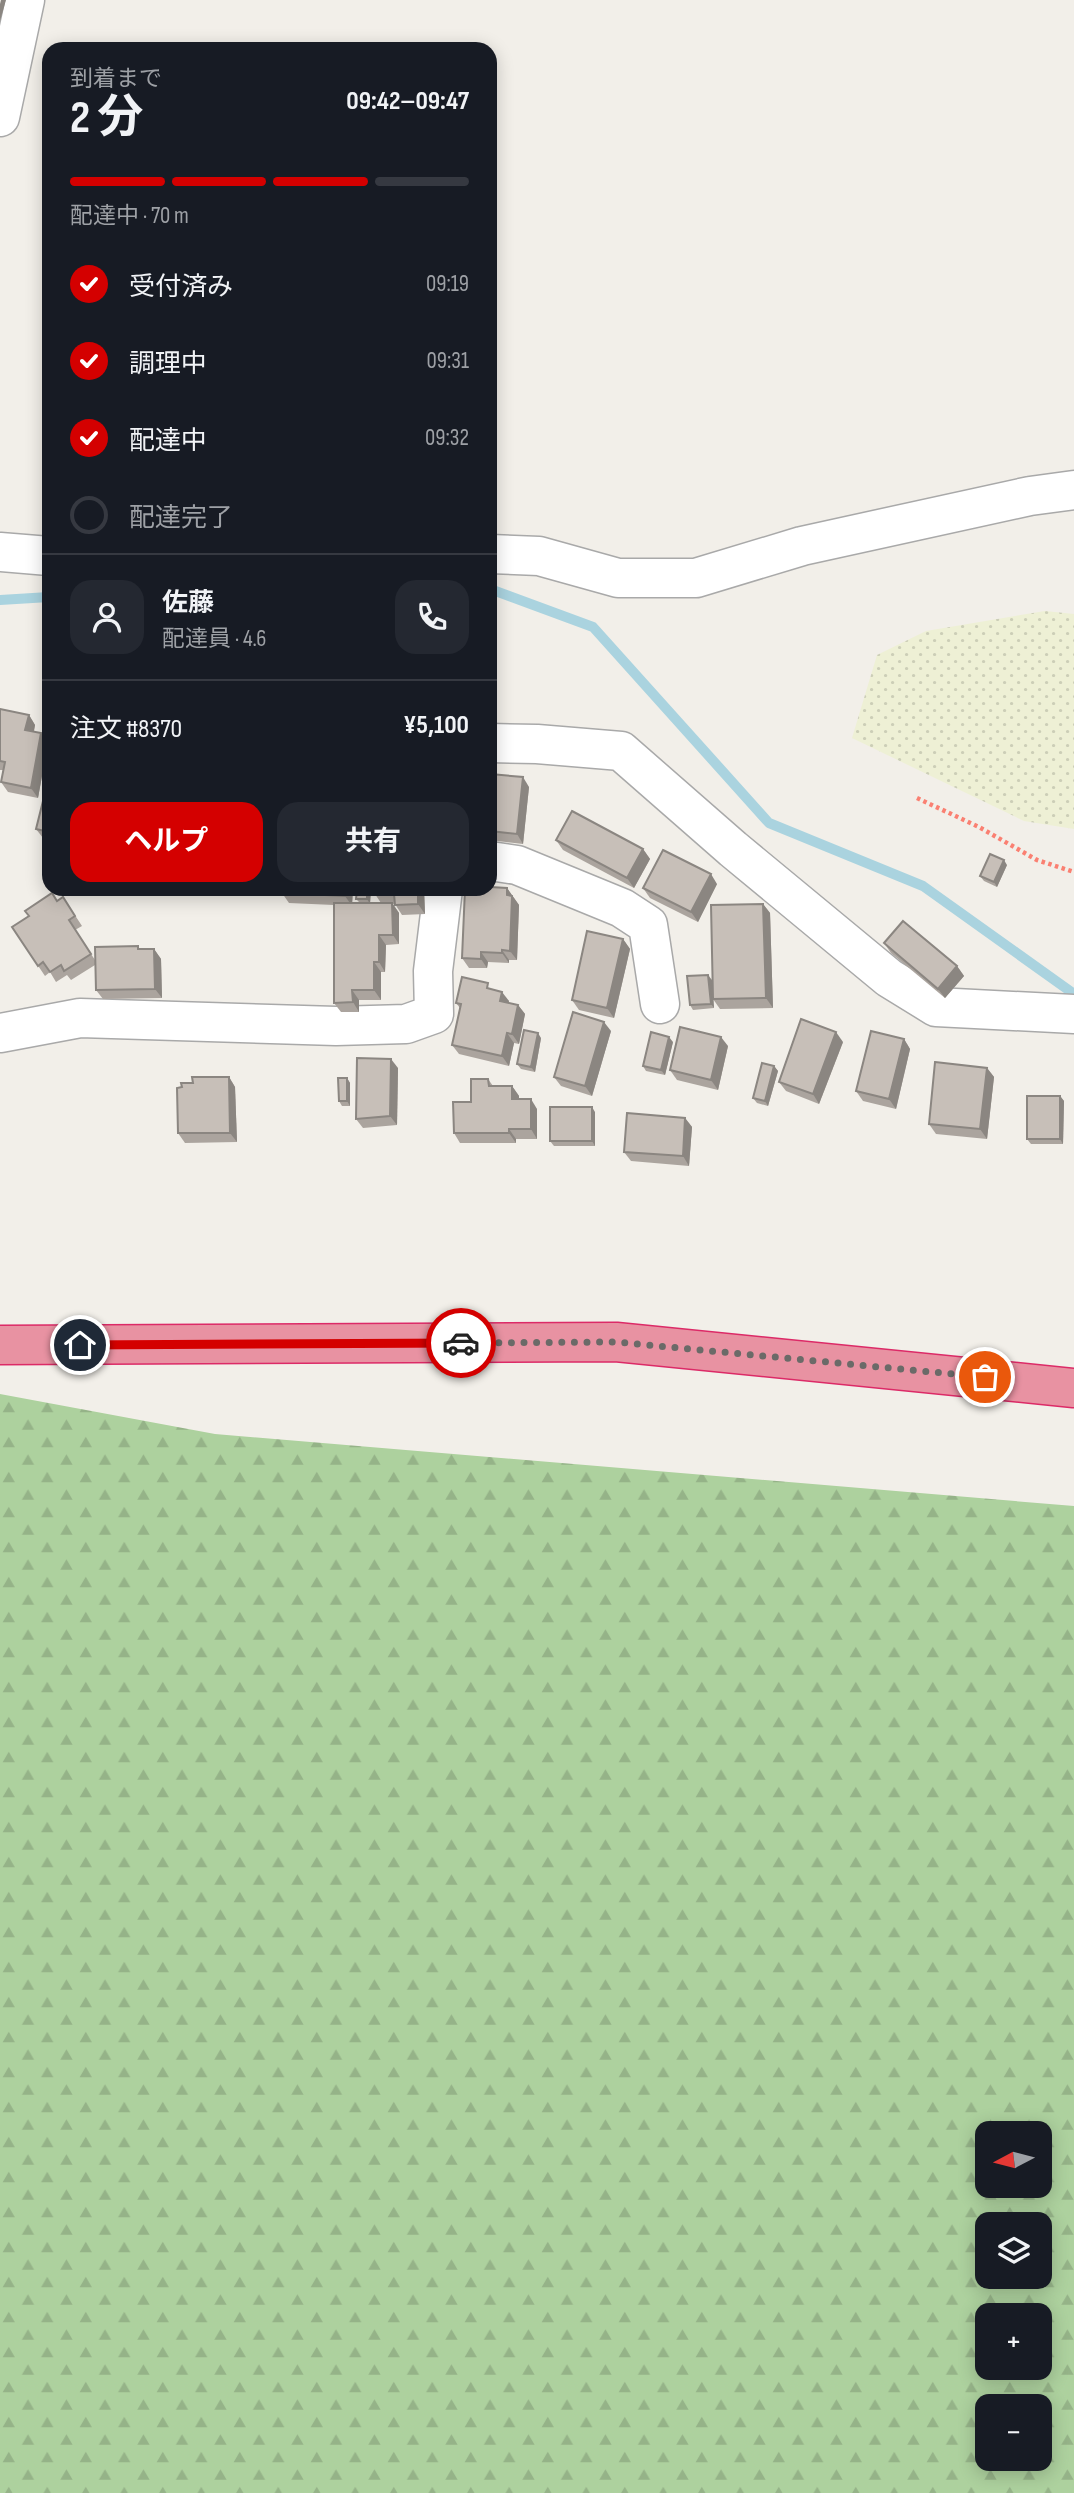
<!DOCTYPE html>
<html lang="ja">
<meta charset="utf-8">
<style>
:root{--surface:#171b24;--page:#242831;--text:#f1f3f6;--muted:#9ea1a6;--line:#363941;--accent:#d40000}
body{margin:0;font-family:"Sofia Sans Condensed","Noto Sans JP",sans-serif;background:var(--page);color:var(--text);height:100vh;display:flex;flex-direction:column;font-size:26px;white-space:nowrap}
*{box-sizing:border-box;margin:0}
p{font-size:23px;color:var(--muted)}
.icon{flex:none;width:38px;height:38px;fill:none;stroke:currentColor;stroke-width:2;stroke-linecap:round;stroke-linejoin:round}
.map{position:relative;flex:1;overflow:hidden}
.drawer{position:absolute;left:42px;top:42px;width:455px;height:854px;display:flex;flex-direction:column;background:var(--surface);border-radius:21px;box-shadow:0 4px 18px #0003}
.drawer>*{flex:none}
.needle{width:46px;rotate:263deg}
.fabs{position:absolute;left:975px;top:2121px;display:grid;gap:14px}
.fabs a{display:grid;place-items:center;width:77px;height:77px;border-radius:14px;background:var(--surface);box-shadow:0 4px 18px #0003;font-size:35px}
.pin{position:absolute;display:grid;place-items:center;width:60px;height:60px;color:#fff;margin:-30px;border:4px solid #fff;border-radius:50%;box-shadow:0 2px 7px #0007}
.courier{position:absolute;display:grid;place-items:center;width:70px;height:70px;margin:-35px;border:5px solid #d40000;border-radius:50%;background:#fff;color:#222;box-shadow:0 2px 9px #0007}
.summary em{font-style:normal;font-weight:700}
.summary div{display:flex;flex-direction:column-reverse}
.summary{display:flex;align-items:center;justify-content:space-between;height:119px;padding:0 28px}
h1{font-size:46px;font-weight:700;line-height:52px}
.bar{display:grid;grid-template-columns:repeat(4,1fr);gap:10px 7px;align-content:center;height:84px;padding:0 28px}
.bar i{height:9px;border-radius:5px;background:var(--line)}
.bar .selected{background:var(--accent)}
.bar p{grid-column:span 4}
.line{display:flex;align-items:center;gap:18px;padding:0 28px;border-top:2px solid var(--line)}
.line div{flex:1}
.round{display:grid;place-items:center;flex:none;width:74px;height:74px;border-radius:21px;background:var(--page)}
ol{padding:0 28px;list-style:none}
li{display:flex;align-items:center;gap:21px;height:77px}
li p{margin-inline-start:auto}
li .icon{padding:7px;border-radius:50%;background:var(--accent);color:#fff;stroke-width:4}
li:last-child{color:var(--muted)}
li i{width:38px;height:38px;border:4px solid var(--line);border-radius:50%}
.action{display:flex;gap:14px;margin-top:auto;padding:14px 28px}
.action a{flex:1;height:80px;border-radius:21px;background:var(--accent);color:#fff;font-size:28px;font-weight:700;line-height:80px;text-align:center}
.action a+a{background:var(--page);color:var(--text)}
.map>svg:first-child{display:block}
.farmland{fill:url(#farmland-dots)}
.forest{fill:url(#forest-firs);fill-rule:evenodd}
.lines{fill:none;stroke-linecap:round;stroke-linejoin:round}
.stream{stroke:#aad3df;stroke-width:10}
.minor-casing{stroke:#a9a9a9;stroke-width:41}
.highway-casing{stroke:#dc2a67;stroke-width:41}
.path{stroke:#fa8072;stroke-width:4.5;stroke-dasharray:3.5 3.5;stroke-linecap:butt}
.minor{stroke:#fff;stroke-width:38}
.highway{stroke:#e892a2;stroke-width:38}
.wall{fill:#aba49e}
.shaded-wall{fill:#8b8681}
.building{fill:#c7bfb8;stroke:#8b8681;stroke-width:2}
.done{stroke:#6b6a68;stroke-width:7;stroke-dasharray:0 12.6}
.route{stroke:#d40000;stroke-width:9}
</style>
<div class="map">
<svg width="1074" height="2493" viewBox="0 0 1074 2493">
<defs>
<pattern id="farmland-dots" width="8" height="8" patternUnits="userSpaceOnUse" patternTransform="scale(1.75)"><rect width="8" height="8" fill="#eef0d5"/><path d="M2 2h.1M6 6h.1" fill="none" stroke="#ccceb7" stroke-width="1.8" stroke-linecap="round"/></pattern>
<pattern id="forest-firs" width="22" height="20" patternUnits="userSpaceOnUse" patternTransform="scale(1.75)"><rect width="22" height="20" fill="#add19e"/><path d="M5 1l3.5 6h-7zM16 11l3.5 6h-7z" fill="#95b388"/></pattern>
</defs>
<rect width="100%" height="100%" fill="#f2efe9"/>
<polygon class="farmland" points="1045,611 1074,614 1074,829 1024,821 852,738 877,655 926,631"/>
<path class="forest" d="M0,1394L215,1434L1074,1506V2493H0ZM987,2133H1040V2186H987ZM987,2224H1040V2277H987ZM987,2315H1040V2368H987ZM987,2406H1040V2459H987Z"/>
<g class="lines">
<g class="stream">
<polyline points="490,589 593,627 769,823 923,886 1074,994"/>
<polyline points="0,600 49,597"/>
</g>
<defs>
<g id="minor">
<polyline points="0,117 25,0"/>
<polyline points="0,552 49,556"/>
<polyline points="490,554 539,556 618,578 696,578 802,546 1030,496 1074,490"/>
<polyline points="490,743 537,744 621,751 733,849 889,978 936,1007 1074,1014"/>
<polyline points="490,861 517,865 622,908 648,925 660,1004"/>
<polyline points="0,1033 80,1018 336,1026 406,1024 434,1014 433,971 443,889"/>
</g>
<polyline id="highway" points="0,1345 616,1342 1074,1388"/>
</defs>
<use href="#minor" class="minor-casing"/>
<use href="#highway" class="highway-casing"/>
<polyline class="path" points="917,798 979,827 1037,860 1074,872"/>
<use href="#minor" class="minor"/>
<use href="#highway" class="highway"/>
</g>
<g class="wall">
<polygon points="0,709 29,715 35,725 34,732 48,743 38,798 8,792 1,782 3,770 0,770"/>
<polygon points="490,774 529,787 523,844 490,840"/>
<polygon points="49,794 49,840 43,838 36,829"/>
<polygon points="556,840 643,849 650,859 634,888 563,850"/>
<polygon points="1007,865 997,887 984,881 980,876"/>
<polygon points="717,884 698,922 650,898 643,888"/>
<polygon points="507,888 519,905 517,960 509,960 509,963 488,962 487,968 469,968 462,958"/>
<polygon points="353,889 352,903 360,903 356,899 371,889 370,903 381,903 375,894 424,889 425,914 402,915 395,904 393,904 399,913 399,944 386,945 385,972 381,972 381,1000 359,1000 359,1012 341,1012 334,1003 334,905 289,903 282,893"/>
<polygon points="63,897 82,926 75,930 95,960 140,949 154,949 161,959 162,998 103,999 96,990 95,965 71,980 67,975 56,982 50,972 45,976 12,927"/>
<polygon points="763,904 770,913 773,1008 720,1009 713,999"/>
<polygon points="623,939 630,949 614,1018 579,1010 572,1000"/>
<polygon points="884,943 957,966 964,976 945,998 891,953"/>
<polygon points="712,980 714,1008 693,1010 690,1005"/>
<polygon points="493,990 509,1001 508,1003 518,1005 525,1014 519,1044 514,1043 509,1066 459,1054 452,1045 460,1008 456,1003"/>
<polygon points="611,1031 592,1096 561,1086 554,1077"/>
<polygon points="541,1038 535,1072 521,1069 517,1064"/>
<polygon points="904,1039 910,1049 896,1109 863,1101 856,1091"/>
<polygon points="673,1042 665,1075 646,1071 643,1066"/>
<polygon points="843,1042 819,1104 786,1091 779,1082"/>
<polygon points="728,1046 718,1090 677,1080 670,1070"/>
<polygon points="774,1066 778,1071 768,1106 757,1103 753,1098"/>
<polygon points="398,1068 397,1125 363,1128 356,1119"/>
<polygon points="987,1068 994,1077 987,1139 936,1134 929,1124"/>
<polygon points="229,1077 235,1087 237,1142 185,1143 178,1133 182,1087"/>
<polygon points="347,1078 350,1083 350,1106 342,1106 339,1101"/>
<polygon points="488,1079 493,1086 512,1086 519,1096 519,1099 537,1109 537,1139 516,1139 516,1143 460,1143 454,1133 471,1102"/>
<polygon points="1060,1096 1064,1101 1063,1144 1031,1144 1027,1139"/>
<polygon points="595,1112 595,1146 554,1146 550,1141"/>
<polygon points="685,1118 692,1127 689,1166 631,1161 624,1152"/>
</g>
<g class="shaded-wall">
<polygon points="1,0 6,0 0,21 0,4"/>
<polygon points="29,715 35,725 32,739 25,730"/>
<polygon points="41,733 48,743 38,798 31,788"/>
<polygon points="523,777 529,787 523,844 517,834"/>
<polygon points="643,849 650,859 634,888 627,878"/>
<polygon points="1004,860 1007,865 997,887 994,882"/>
<polygon points="711,874 717,884 698,922 691,912"/>
<polygon points="507,888 519,905 517,960 510,951"/>
<polygon points="345,889 353,889 352,906 345,896"/>
<polygon points="367,889 371,889 370,904 367,899"/>
<polygon points="418,889 424,889 425,914 418,904"/>
<polygon points="392,903 399,913 399,944 393,935"/>
<polygon points="763,904 770,913 773,1008 766,998"/>
<polygon points="379,935 386,945 385,972 379,962"/>
<polygon points="623,939 630,949 614,1018 607,1008"/>
<polygon points="154,949 161,959 162,998 155,989"/>
<polygon points="502,950 509,960 509,963 502,953"/>
<polygon points="481,952 488,962 487,968 481,959"/>
<polygon points="374,962 381,972 381,1000 374,990"/>
<polygon points="957,966 964,976 945,998 938,989"/>
<polygon points="708,975 712,980 714,1008 711,1004"/>
<polygon points="352,990 359,1000 359,1012 353,1002"/>
<polygon points="502,992 509,1001 507,1010 500,1001"/>
<polygon points="518,1005 525,1014 519,1044 512,1034"/>
<polygon points="604,1022 611,1031 592,1096 585,1086"/>
<polygon points="836,1032 843,1042 819,1104 813,1094"/>
<polygon points="507,1033 514,1043 509,1066 502,1056"/>
<polygon points="538,1033 541,1038 535,1072 531,1067"/>
<polygon points="669,1037 673,1042 665,1075 661,1070"/>
<polygon points="721,1037 728,1046 718,1090 711,1080"/>
<polygon points="904,1039 910,1049 896,1109 889,1099"/>
<polygon points="391,1059 398,1068 397,1125 390,1116"/>
<polygon points="774,1066 778,1071 768,1106 765,1101"/>
<polygon points="987,1068 994,1077 987,1139 980,1129"/>
<polygon points="229,1077 235,1087 237,1142 230,1133"/>
<polygon points="347,1078 350,1083 350,1106 347,1101"/>
<polygon points="512,1086 519,1096 519,1109 512,1099"/>
<polygon points="1060,1096 1064,1101 1063,1144 1060,1139"/>
<polygon points="531,1099 537,1109 537,1139 531,1129"/>
<polygon points="592,1107 595,1112 595,1146 592,1141"/>
<polygon points="685,1118 692,1127 689,1166 683,1156"/>
<polygon points="509,1129 516,1139 516,1143 509,1133"/>
</g>
<g class="building">
<polygon points="0,709 29,715 25,730 41,733 31,788 1,782 5,762 0,761"/>
<polygon points="490,774 523,777 517,834 490,831"/>
<polygon points="45,793 49,794 49,832 36,829"/>
<polygon points="572,811 643,849 627,878 556,840"/>
<polygon points="663,850 711,874 691,912 643,888"/>
<polygon points="990,854 1004,860 994,882 980,876"/>
<polygon points="490,887 507,888 507,895 512,896 510,951 502,950 502,953 481,952 481,959 462,958 465,889 490,889"/>
<polygon points="282,889 345,889 345,896 282,893"/>
<polygon points="357,889 367,889 367,899 356,899"/>
<polygon points="375,889 418,889 418,904 395,905 394,894 375,894"/>
<polygon points="52,893 57,901 63,897 75,916 69,920 91,954 64,971 61,965 50,972 43,962 38,966 12,927 29,916 25,911"/>
<polygon points="334,903 392,903 393,935 379,935 379,962 374,962 374,990 352,990 353,1002 334,1003"/>
<polygon points="763,904 766,998 713,999 711,905"/>
<polygon points="903,921 957,966 938,989 884,943"/>
<polygon points="587,931 623,939 607,1008 572,1000"/>
<polygon points="138,946 138,949 154,949 155,989 96,990 95,947"/>
<polygon points="708,975 711,1004 690,1005 687,976"/>
<polygon points="462,977 488,983 487,988 502,992 500,1001 518,1005 512,1034 507,1033 502,1056 452,1045 461,1004 456,1003"/>
<polygon points="573,1012 604,1022 585,1086 554,1077"/>
<polygon points="801,1019 836,1032 813,1094 779,1082"/>
<polygon points="680,1027 721,1037 711,1080 670,1070"/>
<polygon points="524,1030 538,1033 531,1067 517,1064"/>
<polygon points="871,1031 904,1039 889,1099 856,1091"/>
<polygon points="651,1032 669,1037 661,1070 643,1066"/>
<polygon points="357,1058 391,1059 390,1116 356,1119"/>
<polygon points="935,1062 987,1068 980,1129 929,1124"/>
<polygon points="762,1063 774,1066 765,1101 753,1098"/>
<polygon points="192,1077 229,1077 230,1133 178,1133 177,1088 182,1087 181,1083 193,1083"/>
<polygon points="338,1078 347,1078 347,1101 339,1101"/>
<polygon points="471,1079 488,1079 489,1086 512,1086 512,1099 531,1099 531,1129 509,1129 509,1133 454,1133 453,1102 471,1102"/>
<rect x="1027" y="1096" width="33" height="43"/>
<rect x="550" y="1107" width="42" height="34"/>
<polygon points="627,1113 685,1118 683,1156 624,1152"/>
</g>
<g class="lines">
<polyline class="done" points="461,1343 616,1342 985,1377"/>
<polyline class="route" points="80,1345 461,1343"/>
</g>
</svg>
<div class="fabs">
<a><svg class="needle" viewBox="-14 -14 28 28"><path d="M0-13l5 13h-10z" fill="#e53935"/><path d="M0 13l5-13h-10z" fill="#9ea1a6"/></svg></a>
<a><svg class="icon" aria-label="layers" viewBox="0 0 24 24"><path d="M12 4l9 5-9 5-9-5zM3 14l9 5 9-5"/></svg></a>
<a>+</a>
<a>−</a>
</div>
<div class="pin" style="left:985px;top:1377px;background:#ea580c"><svg class="icon" aria-label="bag" viewBox="0 0 24 24"><path d="M5 8h14l-1 12H6zM9 8a3 3 0 0 1 6 0"/></svg></div>
<div class="pin" style="left:80px;top:1345px;background:#1f2937"><svg class="icon" aria-label="home" viewBox="0 0 24 24"><path d="M3 11l9-7 9 7M6 9v11h12V9"/></svg></div>
<div class="courier" style="left:461px;top:1343px"><svg class="icon" aria-label="car" viewBox="0 0 24 24"><path d="M5 17H2v-5l4-1 3-4h7l3 4 3 1v5h-3M9 17h6M6 11h13"/><circle cx="7" cy="17" r="2"/><circle cx="17" cy="17" r="2"/></svg></div>
<section class="drawer">
<div class="summary"><div><h1>2 分</h1><p>到着まで</p></div><em>09:42–09:47</em></div>
<div class="bar"><i class="selected"></i><i class="selected"></i><i class="selected"></i><i></i><p>配達中 · 70 m</p></div>
<ol>
<li><svg class="icon" aria-label="check" viewBox="0 0 24 24"><path d="M5 12l5 5 9-10"/></svg>受付済み<p>09:19</p></li>
<li><svg class="icon" aria-label="check" viewBox="0 0 24 24"><path d="M5 12l5 5 9-10"/></svg>調理中<p>09:31</p></li>
<li><svg class="icon" aria-label="check" viewBox="0 0 24 24"><path d="M5 12l5 5 9-10"/></svg>配達中<p>09:32</p></li>
<li><i></i>配達完了</li>
</ol>
<div class="line" style="height:126px"><a class="round"><svg class="icon" aria-label="person" viewBox="0 0 24 24"><circle cx="12" cy="8" r="4"/><path d="M4 21q1-7 8-7t8 7"/></svg></a><div><b>佐藤</b><p>配達員 · 4.6</p></div><a class="round"><svg class="icon" aria-label="phone" viewBox="0 0 24 24"><path d="M5 4h4l2 5-3 2q2 4 5 5l2-3 5 2v4C11 20 4 13 5 4z"/></svg></a></div>
<div class="line" style="height:91px"><div>注文 #8370</div><b>¥5,100</b></div>
<div class="action"><a>ヘルプ</a><a>共有</a></div>
</section>
</div>
